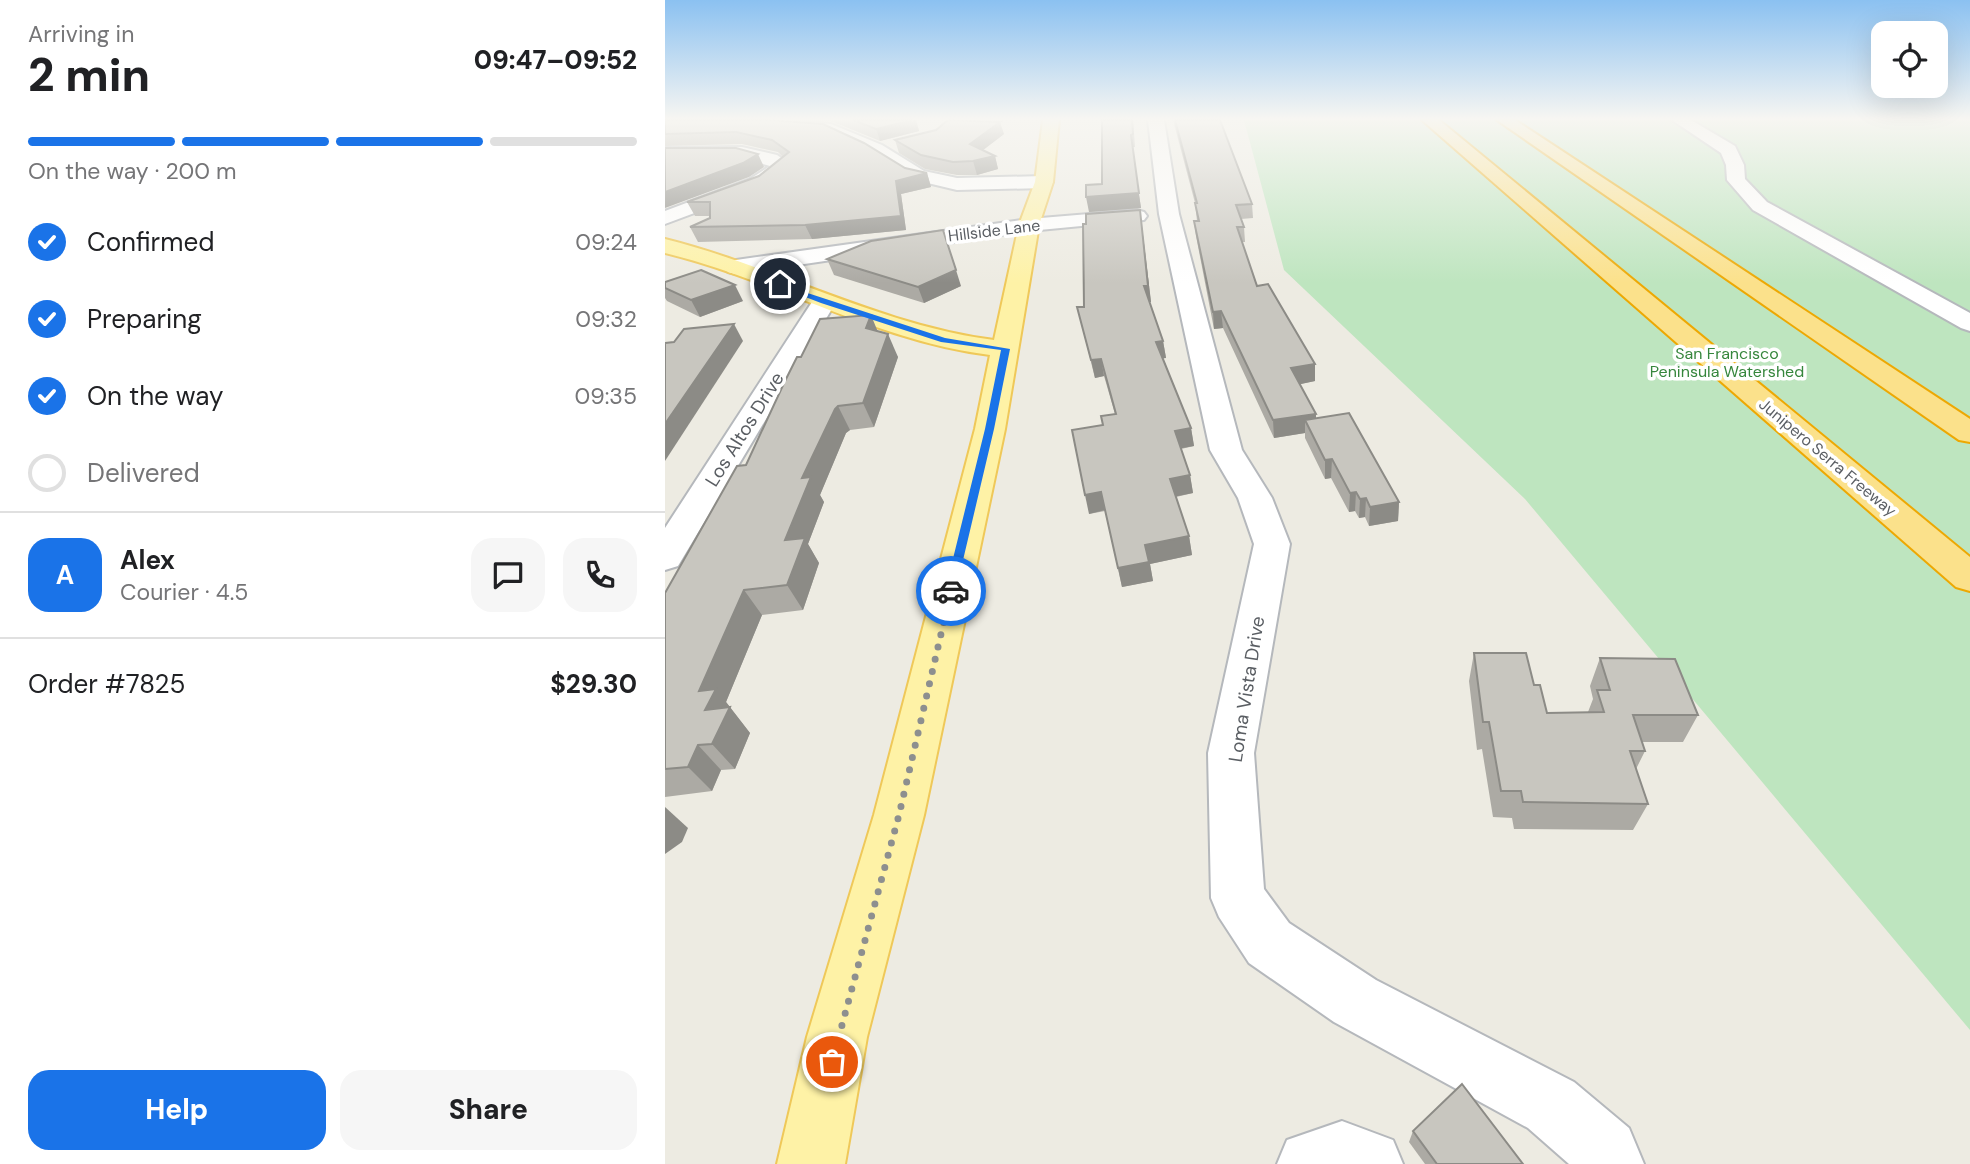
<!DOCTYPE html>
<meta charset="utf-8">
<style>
:root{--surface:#fff;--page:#f6f6f6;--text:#202124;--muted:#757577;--line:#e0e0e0;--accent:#1a73e8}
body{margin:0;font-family:"DM Sans",sans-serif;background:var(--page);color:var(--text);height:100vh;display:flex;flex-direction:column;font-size:26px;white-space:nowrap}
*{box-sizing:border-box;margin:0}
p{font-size:23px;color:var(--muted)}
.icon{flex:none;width:38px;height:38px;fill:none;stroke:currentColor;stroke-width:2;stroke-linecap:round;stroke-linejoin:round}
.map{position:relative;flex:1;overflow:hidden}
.drawer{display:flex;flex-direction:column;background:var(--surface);width:665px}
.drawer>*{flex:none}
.tools{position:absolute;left:1206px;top:21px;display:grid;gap:14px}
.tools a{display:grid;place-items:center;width:77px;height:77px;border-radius:14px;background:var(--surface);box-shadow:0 7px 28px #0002;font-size:35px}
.pin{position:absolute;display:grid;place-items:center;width:60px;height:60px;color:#fff;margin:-30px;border:4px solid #fff;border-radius:50%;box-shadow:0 2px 7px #0007}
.courier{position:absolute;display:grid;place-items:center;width:70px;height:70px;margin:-35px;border:5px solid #1a73e8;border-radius:50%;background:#fff;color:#222;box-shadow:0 2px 9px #0007}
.summary em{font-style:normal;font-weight:800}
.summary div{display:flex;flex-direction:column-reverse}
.summary{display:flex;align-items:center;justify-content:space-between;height:119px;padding:0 28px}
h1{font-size:46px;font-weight:800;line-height:52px}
.bar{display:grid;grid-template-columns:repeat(4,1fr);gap:10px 7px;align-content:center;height:84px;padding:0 28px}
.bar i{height:9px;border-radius:5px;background:var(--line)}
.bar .active{background:var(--accent)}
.bar p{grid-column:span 4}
.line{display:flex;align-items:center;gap:18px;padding:0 28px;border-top:2px solid var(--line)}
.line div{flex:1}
.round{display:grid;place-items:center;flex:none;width:74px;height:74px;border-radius:21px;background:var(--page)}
ol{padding:0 28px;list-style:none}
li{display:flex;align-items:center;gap:21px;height:77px}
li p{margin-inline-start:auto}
li .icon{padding:7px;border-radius:50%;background:var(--accent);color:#fff;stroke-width:4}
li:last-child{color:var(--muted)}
li i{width:38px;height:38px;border:4px solid var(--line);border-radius:50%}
.cta{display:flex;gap:14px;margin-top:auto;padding:14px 28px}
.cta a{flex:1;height:80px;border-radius:21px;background:var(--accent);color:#fff;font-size:28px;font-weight:800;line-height:80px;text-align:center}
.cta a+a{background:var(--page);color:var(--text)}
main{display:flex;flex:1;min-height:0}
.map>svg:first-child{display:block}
.green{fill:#bee5bf}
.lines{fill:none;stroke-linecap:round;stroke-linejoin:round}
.minor-casing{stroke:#b5b8bc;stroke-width:4}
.major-casing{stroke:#efc859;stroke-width:4}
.highway-casing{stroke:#eda803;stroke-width:4}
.minor{fill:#fff;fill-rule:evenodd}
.major{fill:#fef2a6;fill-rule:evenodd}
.highway{fill:#fbe18b;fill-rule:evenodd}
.wall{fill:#acaaa4}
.shaded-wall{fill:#8c8b86}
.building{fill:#c8c6bf;stroke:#8c8b86;stroke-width:2}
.route{fill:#1a73e8}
.done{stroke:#8d8f8f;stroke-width:7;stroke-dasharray:0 12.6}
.labels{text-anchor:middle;stroke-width:7;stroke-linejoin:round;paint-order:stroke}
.far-street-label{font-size:16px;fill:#5a5e63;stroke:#fff}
.far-park-label{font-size:16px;fill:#36863c;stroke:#fff}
.street-label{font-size:19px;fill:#5a5e63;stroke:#fff}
</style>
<main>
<section class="drawer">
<div class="summary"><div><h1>2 min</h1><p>Arriving in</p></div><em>09:47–09:52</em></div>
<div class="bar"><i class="active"></i><i class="active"></i><i class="active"></i><i></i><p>On the way · 200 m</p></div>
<ol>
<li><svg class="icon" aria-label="check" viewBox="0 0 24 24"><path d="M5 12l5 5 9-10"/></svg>Confirmed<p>09:24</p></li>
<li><svg class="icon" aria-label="check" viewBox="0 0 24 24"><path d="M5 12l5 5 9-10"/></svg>Preparing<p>09:32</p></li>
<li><svg class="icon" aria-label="check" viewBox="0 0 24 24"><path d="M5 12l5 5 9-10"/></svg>On the way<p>09:35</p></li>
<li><i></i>Delivered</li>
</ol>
<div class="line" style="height:126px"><b class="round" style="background:var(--accent);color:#fff">A</b><div><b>Alex</b><p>Courier · 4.5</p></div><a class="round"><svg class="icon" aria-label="chat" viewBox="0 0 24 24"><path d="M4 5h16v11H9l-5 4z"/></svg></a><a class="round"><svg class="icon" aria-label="phone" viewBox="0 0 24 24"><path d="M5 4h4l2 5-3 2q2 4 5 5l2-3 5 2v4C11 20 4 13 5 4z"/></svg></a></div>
<div class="line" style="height:91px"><div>Order #7825</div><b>$29.30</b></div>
<div class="cta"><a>Help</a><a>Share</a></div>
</section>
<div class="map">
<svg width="1305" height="1164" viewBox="0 0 1305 1164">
<rect width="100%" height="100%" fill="#edebe2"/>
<polygon class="green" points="579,120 1305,120 1305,1030 860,499 619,270"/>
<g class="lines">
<defs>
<g id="minor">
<polygon points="53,120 116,120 166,124 217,145 259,171 292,178 379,176 388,182 379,188 292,190 246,179 205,153 163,134 61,125"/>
<polygon points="483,120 499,120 514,214 577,450 607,498 625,544 589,753 599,889 624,923 711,980 909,1082 964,1128 979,1164 904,1164 863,1128 669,1022 584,963 554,917 546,898 543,753 589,544 573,498 545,450 494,214"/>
<polygon points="1007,120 1026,120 1070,146 1079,165 1080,179 1102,202 1305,313 1305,331 1296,328 1088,210 1062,180 1061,165 1056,153"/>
<polygon points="77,147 112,155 127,165 99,187 0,224 0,211 85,179 105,166 77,158 0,158 0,148"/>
<polygon points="472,210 479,212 482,216 479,220 364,231 71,274 63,272 60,267 63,262 71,260 364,219"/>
<polygon points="159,295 168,297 171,302 13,566 0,570 0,528 147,302 150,297"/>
<polygon points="677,1121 728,1140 738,1164 612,1164 622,1140"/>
</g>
<path id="major" d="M378,120H394L388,182L374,225L340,429L259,815L202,1037L180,1164H112L142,1037L209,815L310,429L325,355C211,341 111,280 0,253V239C112,267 214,325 329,340L354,225L370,182Z"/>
<g id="highway">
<polygon points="757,120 774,120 1305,557 1305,591 1291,587"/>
<polygon points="832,120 850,120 1305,419 1305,442 1294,440"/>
</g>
</defs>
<use href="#minor" class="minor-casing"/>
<use href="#major" class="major-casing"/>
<use href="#highway" class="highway-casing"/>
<use href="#minor" class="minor"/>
<use href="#major" class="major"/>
<use href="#highway" class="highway"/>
</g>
<g class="wall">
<polygon points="0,120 105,120 240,168 262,173 266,187 236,194 241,230 147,239 33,242 25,227 45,218 45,216 30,216 22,202 94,176 118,157 113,152 77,144 0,146"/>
<polygon points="148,120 251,120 254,131 215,141 166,121"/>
<polygon points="437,120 468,120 470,147 467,147 476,208 424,212 437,184"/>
<polygon points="508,120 555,120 587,204 588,218 576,219 579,227 580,242 577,242 592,286 650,381 635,384 651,414 651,418 734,502 733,521 704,526 700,517 694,518 690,511 684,512 666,478 660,479 640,438 640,433 609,438 558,328 549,329 531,236 529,221 532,221 530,203"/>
<polygon points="339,134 318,150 330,156 333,169 312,175 292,175 260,169 234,153 230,140"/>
<polygon points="475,210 486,302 484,302 498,341 501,358 498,358 526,428 529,446 516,449 525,475 528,493 511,497 524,536 527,555 485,564 488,581 457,587 440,511 424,514 438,425 450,414 439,376 430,378 412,307 419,307 421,224"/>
<polygon points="162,259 296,286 259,303 169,275"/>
<polygon points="0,282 78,301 35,317 2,301 0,298"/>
<polygon points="212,331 233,357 209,427 185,430 181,433 155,495 159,502 143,544 154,563 138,610 97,615 61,702 85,733 70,769 56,770 47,791 0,797 0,593 81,465 136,357"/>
<polygon points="809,653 869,685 882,713 923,712 928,699 925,686 935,658 1033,715 1018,742 977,742 980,751 971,769 983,804 968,830 849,829 847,818 828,817 817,749 812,750 804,681"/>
<polygon points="748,1131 858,1164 760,1164 744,1142"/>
</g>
<g class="shaded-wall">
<polygon points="248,120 251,120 254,131 215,141 211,129"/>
<polygon points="335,122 339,134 309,157 305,144"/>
<polygon points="467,147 476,208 424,212 421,197 474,193"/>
<polygon points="93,154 99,167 84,177 0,208 0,192"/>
<polygon points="330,156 333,169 312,175 308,161"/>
<polygon points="262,173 266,187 236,194 241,230 147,239 140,225 231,181"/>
<polygon points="475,210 486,302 481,302 479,286"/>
<polygon points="291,270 296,286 259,303 253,287"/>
<polygon points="70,285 78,301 35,317 26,300"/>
<polygon points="556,311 558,328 549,329 548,312"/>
<polygon points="206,315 215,337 201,328"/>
<polygon points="69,324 78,341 0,461 0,424"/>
<polygon points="223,334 233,357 209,427 198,403"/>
<polygon points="498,341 501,358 494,359 491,342"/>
<polygon points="436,359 439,376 430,378 426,360"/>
<polygon points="650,364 650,381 627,386 626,368"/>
<polygon points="173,406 185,430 181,433 155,495 159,502 143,544 154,563 138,610 122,585 120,540 137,478 170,409"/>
<polygon points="651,414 651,432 640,420 640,433 609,438 608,420"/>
<polygon points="526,428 529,446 512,449 510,431"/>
<polygon points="667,459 666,478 660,479 660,460"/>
<polygon points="525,475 528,493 508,497 505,479"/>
<polygon points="436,492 440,510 424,514 420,495"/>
<polygon points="691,492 690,511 684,512 685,493"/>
<polygon points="701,498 700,517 694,518 695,499"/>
<polygon points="734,502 733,521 704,526 705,507"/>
<polygon points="524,536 527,555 485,564 488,581 457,587 453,568 480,545"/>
<polygon points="79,590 97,615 61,702 85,733 70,769 47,744 40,710 34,691"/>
<polygon points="33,745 56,770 47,791 23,767"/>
<polygon points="0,807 23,828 17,842 0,854"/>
</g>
<g class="building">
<polygon points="0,120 105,120 158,124 199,143 240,168 262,173 231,181 236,216 140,225 25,227 45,218 45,202 22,202 94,176 124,152 107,140 71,132 0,134"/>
<polygon points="188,120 248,120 211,129"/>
<polygon points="283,120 335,122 305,144 330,156 308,161 288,162 256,155 230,140 271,130"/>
<polygon points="437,120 467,120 468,134 466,135 474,193 421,197 421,185 437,184"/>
<polygon points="510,120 555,120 587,204 571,205 579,227 572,227 592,286 603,284 650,364 626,368 651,414 608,420 556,311 548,312 529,221 534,221 530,203 532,203"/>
<polygon points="0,148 71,148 93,154 78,163 0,192"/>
<polygon points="475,210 483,286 479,286 498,341 491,342 526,428 510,431 525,475 505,479 524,536 480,545 484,562 453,568 436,492 420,495 407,430 438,425 436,416 451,414 436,359 426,360 412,307 419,307 418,224 421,224 421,214"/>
<polygon points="278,230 291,270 253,287 162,259 206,241"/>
<polygon points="36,270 70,285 26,300 0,288 0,282"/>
<polygon points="206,315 201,328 223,334 198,403 173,406 170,409 137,478 146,477 120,540 140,538 122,585 79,590 34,691 51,689 40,710 65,707 47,744 33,745 23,767 0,769 0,593 72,466 81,465 120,381 132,357 136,357 155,319"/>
<polygon points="69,324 0,424 0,343 9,342 19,329"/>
<polygon points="684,413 734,502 705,507 701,498 695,499 691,492 685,493 667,459 660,460 640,420"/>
<polygon points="809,653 861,653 869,685 875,685 882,713 939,712 932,690 945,690 935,658 1010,659 1033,715 968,715 980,751 965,751 983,804 858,802 856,791 836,791 824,722 818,722"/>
<polygon points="797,1084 858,1164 772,1164 748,1131"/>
</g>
<linearGradient id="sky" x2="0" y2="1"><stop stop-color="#8bc1f1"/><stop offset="0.42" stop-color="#f7f6f2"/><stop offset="1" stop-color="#f7f6f2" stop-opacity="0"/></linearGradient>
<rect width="1305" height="283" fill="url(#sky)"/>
<polygon class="route" points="112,283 280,338 345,349 329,429 290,594 282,594 280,591 320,429 336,350 276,342 156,303 112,286"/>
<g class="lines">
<polyline class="done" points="167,1062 234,815 286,591"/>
</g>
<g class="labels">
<g class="far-street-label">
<text transform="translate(329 230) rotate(-7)" y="6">Hillside Lane</text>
<text transform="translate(1163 457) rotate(40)" y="6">Junipero Serra Freeway</text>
</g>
<g class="far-park-label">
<text x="1062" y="359">San Francisco<tspan x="1062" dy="18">Peninsula Watershed</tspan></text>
</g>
<g class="street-label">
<text transform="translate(79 429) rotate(-58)" y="7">Los Altos Drive</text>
<text transform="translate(581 689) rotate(-81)" y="7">Loma Vista Drive</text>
</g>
</g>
</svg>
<div class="tools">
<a><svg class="icon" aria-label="locate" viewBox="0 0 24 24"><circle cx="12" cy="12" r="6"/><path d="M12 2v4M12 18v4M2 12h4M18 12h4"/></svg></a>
</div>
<div class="pin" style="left:167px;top:1062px;background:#ea580c"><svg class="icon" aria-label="bag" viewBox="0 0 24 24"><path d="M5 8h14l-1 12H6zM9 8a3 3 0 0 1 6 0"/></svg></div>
<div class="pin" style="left:115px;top:284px;background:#1f2937"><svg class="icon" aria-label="home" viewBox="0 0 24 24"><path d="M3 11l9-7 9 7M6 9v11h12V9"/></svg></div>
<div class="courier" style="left:286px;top:591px"><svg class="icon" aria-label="car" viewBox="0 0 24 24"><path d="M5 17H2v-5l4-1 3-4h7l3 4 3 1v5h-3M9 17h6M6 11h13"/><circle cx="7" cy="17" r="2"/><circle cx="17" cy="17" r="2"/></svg></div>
</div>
</main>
